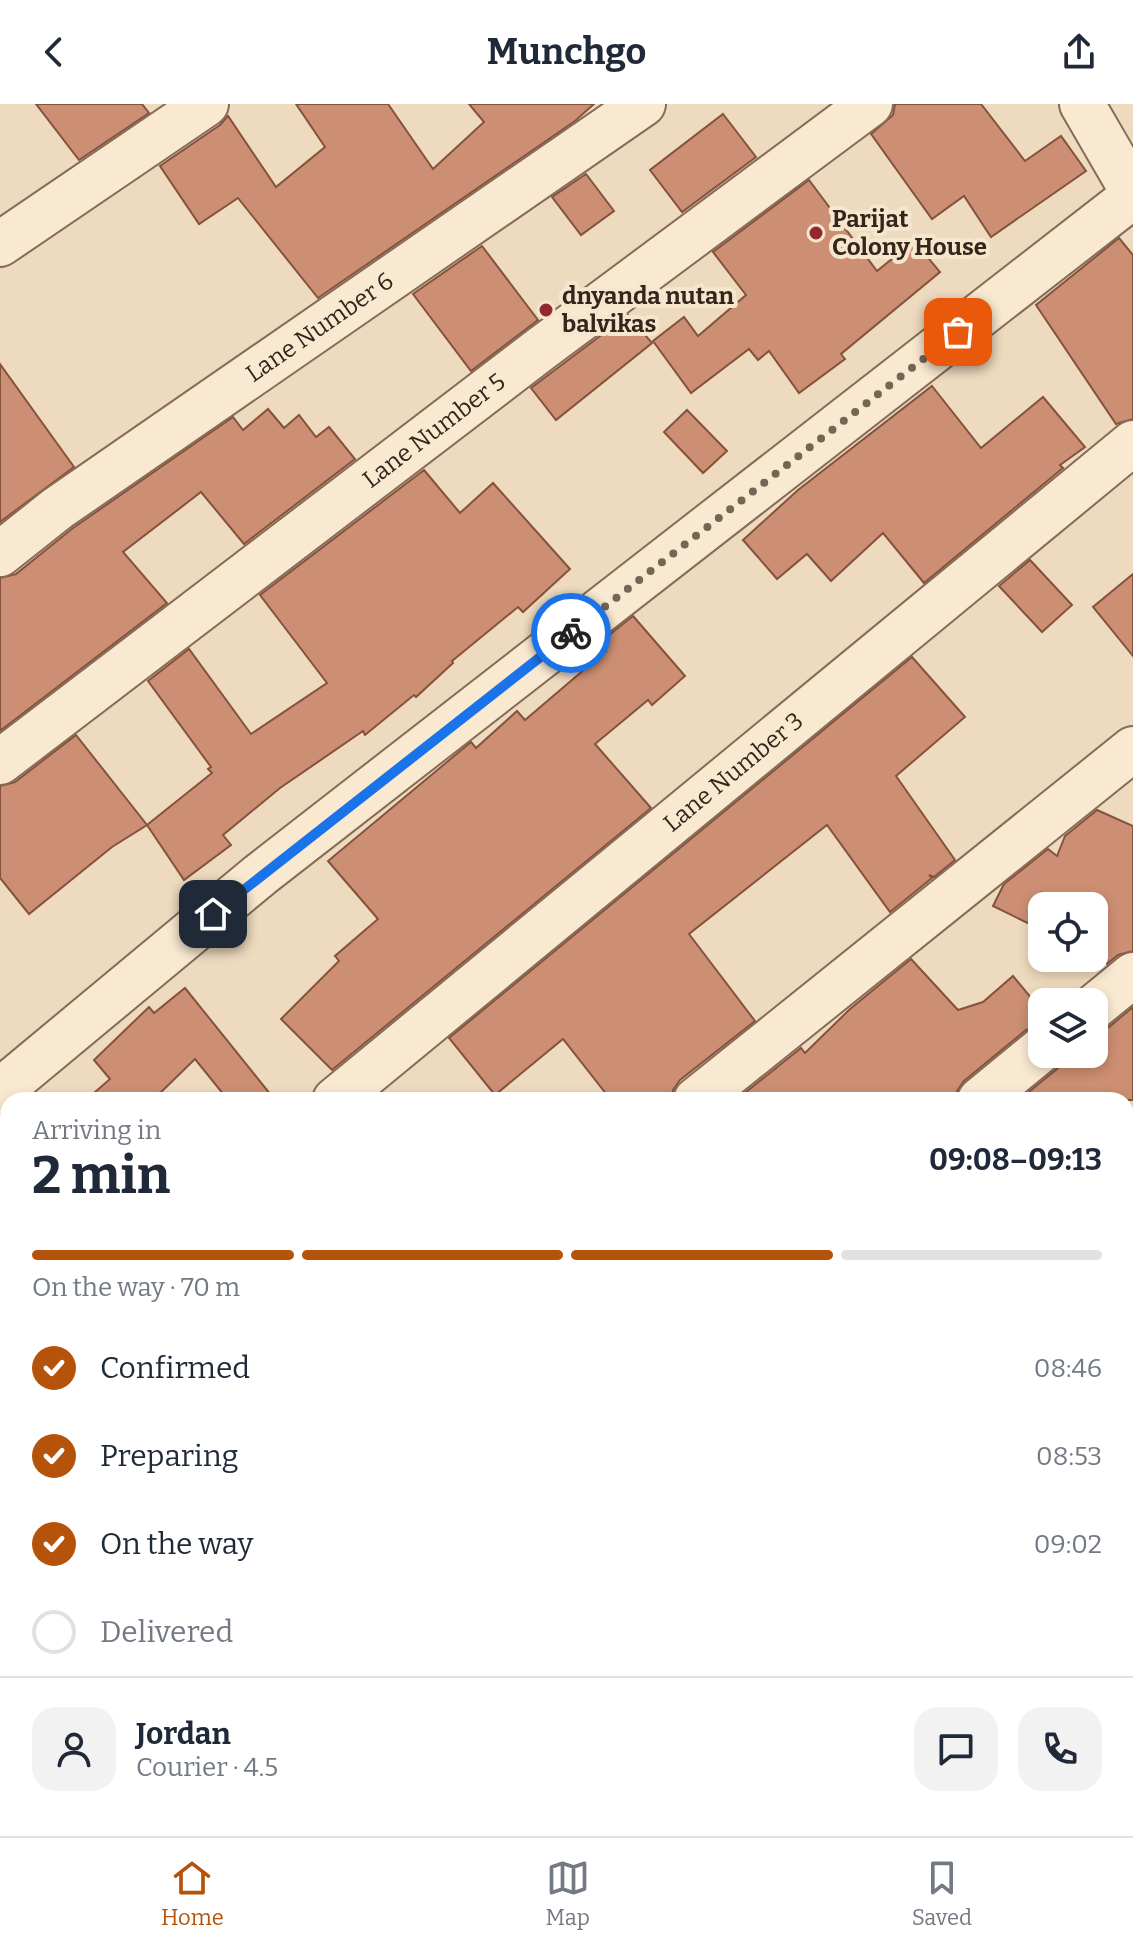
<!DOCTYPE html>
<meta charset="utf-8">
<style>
:root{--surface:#fff;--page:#f2f2f3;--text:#1f2937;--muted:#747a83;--line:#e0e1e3;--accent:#b45309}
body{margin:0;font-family:Bitter,serif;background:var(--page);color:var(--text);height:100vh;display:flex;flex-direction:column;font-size:30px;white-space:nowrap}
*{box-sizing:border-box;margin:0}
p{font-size:26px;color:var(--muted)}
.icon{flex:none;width:44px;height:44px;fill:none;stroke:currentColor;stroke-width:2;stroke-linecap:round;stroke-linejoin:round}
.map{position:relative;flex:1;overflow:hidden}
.sheet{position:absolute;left:0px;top:988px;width:1134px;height:744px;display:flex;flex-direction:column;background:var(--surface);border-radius:24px 24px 0 0;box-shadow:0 4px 12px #0003}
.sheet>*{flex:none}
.buttons{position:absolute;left:1028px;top:788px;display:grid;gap:16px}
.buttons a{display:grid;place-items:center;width:80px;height:80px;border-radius:16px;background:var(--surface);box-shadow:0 4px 12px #0003;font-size:40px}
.pin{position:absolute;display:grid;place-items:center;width:68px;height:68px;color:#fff;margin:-34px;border-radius:16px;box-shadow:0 4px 12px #0006}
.courier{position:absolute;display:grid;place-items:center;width:80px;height:80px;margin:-40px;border:6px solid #1a73e8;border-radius:50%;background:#fff;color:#222;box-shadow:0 2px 10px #0007}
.headline em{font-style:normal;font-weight:700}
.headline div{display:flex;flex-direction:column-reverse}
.headline{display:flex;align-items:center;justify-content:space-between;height:136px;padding:0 32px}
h1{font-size:52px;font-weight:700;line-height:60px}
.bar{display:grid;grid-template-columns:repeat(4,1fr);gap:12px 8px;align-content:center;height:96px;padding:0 32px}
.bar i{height:10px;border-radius:6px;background:var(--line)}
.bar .active{background:var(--accent)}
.bar p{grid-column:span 4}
.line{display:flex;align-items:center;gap:20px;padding:0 32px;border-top:2px solid var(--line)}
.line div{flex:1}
.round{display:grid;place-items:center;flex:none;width:84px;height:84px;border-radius:24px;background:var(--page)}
ol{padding:0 32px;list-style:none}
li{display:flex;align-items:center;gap:24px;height:88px}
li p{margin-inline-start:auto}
li .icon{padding:8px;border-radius:50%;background:var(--accent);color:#fff;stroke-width:4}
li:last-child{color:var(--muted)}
li i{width:44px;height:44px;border:4px solid var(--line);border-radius:50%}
header{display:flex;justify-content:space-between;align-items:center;height:104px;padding:0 32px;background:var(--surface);font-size:36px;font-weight:700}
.tab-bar{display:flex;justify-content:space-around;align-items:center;height:112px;border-top:2px solid var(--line);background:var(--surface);font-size:22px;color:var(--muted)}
.tab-bar a{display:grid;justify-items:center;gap:4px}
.tab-bar .active{color:var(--accent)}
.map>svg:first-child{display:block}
.building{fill:#cc8f73;stroke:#85523d;stroke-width:2}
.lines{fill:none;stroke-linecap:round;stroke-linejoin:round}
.minor-casing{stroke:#866b57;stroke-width:48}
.minor{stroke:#f9e9d1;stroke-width:44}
.done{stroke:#766455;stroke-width:8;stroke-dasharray:0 14.4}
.route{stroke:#1a73e8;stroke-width:10}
.poi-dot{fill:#952733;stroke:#f5e6cd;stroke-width:3}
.labels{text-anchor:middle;stroke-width:8;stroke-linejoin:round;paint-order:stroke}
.poi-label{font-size:24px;font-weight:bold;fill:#35251c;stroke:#f5e6cd;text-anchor:start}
.street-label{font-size:24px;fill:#35251c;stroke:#f5e6cd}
</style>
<header><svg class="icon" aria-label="back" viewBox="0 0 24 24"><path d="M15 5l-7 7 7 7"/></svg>Munchgo<svg class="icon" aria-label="share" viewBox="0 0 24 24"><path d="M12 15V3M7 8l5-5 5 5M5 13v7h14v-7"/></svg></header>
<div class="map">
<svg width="1133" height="1732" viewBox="0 0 1133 1732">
<rect width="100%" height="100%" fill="#eedabe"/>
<g class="building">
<polygon points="36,0 142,0 149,9 79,56"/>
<polygon points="296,0 388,0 433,65 484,18 469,0 594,0 575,17 318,194 238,94 199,120 160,62 220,21 228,12 276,83 325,43"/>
<polygon points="895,0 981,0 1025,57 1061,32 1086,67 991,133 964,92 932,115 871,30 893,11"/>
<polygon points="723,10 756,53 682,108 650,66"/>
<polygon points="586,70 614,107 581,131 552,93"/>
<polygon points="809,76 877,167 914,137 940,168 841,250 845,255 799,289 769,247 758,256 749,245 691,289 653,237 684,213 698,232 746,191 713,148"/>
<polygon points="1119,134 1133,151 1133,315 1116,320 1036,201"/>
<polygon points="482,142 538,216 471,267 413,190"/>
<polygon points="628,211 652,239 556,316 531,284"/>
<polygon points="0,260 74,363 0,418"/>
<polygon points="932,282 981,344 1043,293 1085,343 1060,361 1063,364 924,479 883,429 831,477 807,450 777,475 743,436 798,386"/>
<polygon points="268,305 284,324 299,311 316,333 329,323 355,355 244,440 201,388 123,448 167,499 0,627 0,474 16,470 73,424 233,313 243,326"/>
<polygon points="687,306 727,347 703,369 664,328"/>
<polygon points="424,366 460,409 493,379 570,465 523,508 518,503 452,557 453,559 416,593 414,591 365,631 363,627 280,684 223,731 231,741 184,776 147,721 212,669 208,665 211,663 148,577 189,545 251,630 327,579 260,491"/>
<polygon points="1030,456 1072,501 1042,528 999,482"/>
<polygon points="1133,470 1133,552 1093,503"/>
<polygon points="633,512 685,572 652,601 648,596 595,640 651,704 332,966 281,915 339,857 335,852 378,815 328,757 471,638 476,644 517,607 525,616 606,547 599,539"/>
<polygon points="912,553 965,613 896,672 955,756 934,773 929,771 932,774 890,808 827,721 689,830 755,917 680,976 673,986 672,996 611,996 563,935 495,991 449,934"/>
<polygon points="76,631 147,721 112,743 29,810 0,774 0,682 15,678"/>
<polygon points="1097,706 1133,722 1133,847 1118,851 1107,860 1094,846 1094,802 1054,802 1042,789 1042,826 993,802 1004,780 1048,745 1057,752 1065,732"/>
<polygon points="911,855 958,906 983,898 1013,872 1042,907 1042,921 1026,926 964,977 957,987 956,996 736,996 801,944 805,949 850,905"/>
<polygon points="185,884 275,996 228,996 195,955 153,996 86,996 110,975 94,956 149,903 154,909"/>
<polygon points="1133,903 1133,996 1019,996 1058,964 1066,950 1094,950 1094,927 1109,923"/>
</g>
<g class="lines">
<defs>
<g id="minor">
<polyline points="1082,0 1133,88"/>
<polyline points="0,140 206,0"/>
<path id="s1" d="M0,450L58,404L643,0"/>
<path id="s2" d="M0,658L542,244L870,0"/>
<polyline points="1094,903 1133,871"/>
<polyline points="0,987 260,771 1133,92"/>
<path id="s3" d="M335,996L1133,339"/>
<polyline points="696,996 1133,645"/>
<polyline points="980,996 1042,945"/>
<polyline points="1126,1116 1133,1111"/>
<polyline points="1126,1258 1133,1266"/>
<polyline points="0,1273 8,1267"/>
<polyline points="1126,1488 1133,1482"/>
<polyline points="0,1574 8,1567"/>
<polyline points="230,1724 247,1732"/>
<polyline points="130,1732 139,1724"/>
<polyline points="348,1732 358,1724"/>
<polyline points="490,1732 499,1724"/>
<polyline points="585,1732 595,1724"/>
<polyline points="859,1732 868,1724"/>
</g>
</defs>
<use href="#minor" class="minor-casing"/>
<use href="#minor" class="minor"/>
</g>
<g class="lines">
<polyline class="done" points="571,529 958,228"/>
<polyline class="route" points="213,810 571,529"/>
</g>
<g class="poi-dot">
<circle cx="816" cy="129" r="8"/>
<circle cx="546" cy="206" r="8"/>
</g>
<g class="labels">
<g class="poi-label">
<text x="832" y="123">Parijat<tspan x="832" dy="28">Colony House</tspan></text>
<text x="562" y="200">dnyanda nutan<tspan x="562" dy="28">balvikas</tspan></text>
</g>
<g class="street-label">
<text dy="8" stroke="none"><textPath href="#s1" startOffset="392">Lane Number 6</textPath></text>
<text dy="8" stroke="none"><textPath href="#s2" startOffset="546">Lane Number 5</textPath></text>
<text dy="8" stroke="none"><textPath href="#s3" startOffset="516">Lane Number 3</textPath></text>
</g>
</g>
</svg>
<div class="buttons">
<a><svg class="icon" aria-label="locate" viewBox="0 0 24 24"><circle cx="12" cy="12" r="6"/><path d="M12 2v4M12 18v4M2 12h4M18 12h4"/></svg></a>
<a><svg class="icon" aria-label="layers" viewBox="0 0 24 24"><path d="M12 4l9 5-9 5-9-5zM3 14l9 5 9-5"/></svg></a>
</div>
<div class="pin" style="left:958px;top:228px;background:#ea580c"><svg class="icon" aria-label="bag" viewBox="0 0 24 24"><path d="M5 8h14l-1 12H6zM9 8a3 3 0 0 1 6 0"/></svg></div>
<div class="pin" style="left:213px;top:810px;background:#1f2937"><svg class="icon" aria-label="home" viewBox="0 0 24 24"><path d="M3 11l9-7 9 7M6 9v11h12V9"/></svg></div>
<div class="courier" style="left:571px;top:529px"><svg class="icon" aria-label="bike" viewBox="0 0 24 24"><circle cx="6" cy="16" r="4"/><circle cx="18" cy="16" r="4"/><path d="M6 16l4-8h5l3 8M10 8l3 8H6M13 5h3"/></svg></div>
<section class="sheet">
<div class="headline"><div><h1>2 min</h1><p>Arriving in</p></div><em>09:08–09:13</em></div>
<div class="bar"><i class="active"></i><i class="active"></i><i class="active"></i><i></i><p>On the way · 70 m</p></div>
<ol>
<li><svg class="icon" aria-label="check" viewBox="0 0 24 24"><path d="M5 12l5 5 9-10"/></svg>Confirmed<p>08:46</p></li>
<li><svg class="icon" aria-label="check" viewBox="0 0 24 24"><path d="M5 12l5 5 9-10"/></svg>Preparing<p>08:53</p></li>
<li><svg class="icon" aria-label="check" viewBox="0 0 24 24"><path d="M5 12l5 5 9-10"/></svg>On the way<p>09:02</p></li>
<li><i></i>Delivered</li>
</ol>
<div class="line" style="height:144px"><a class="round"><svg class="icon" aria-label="person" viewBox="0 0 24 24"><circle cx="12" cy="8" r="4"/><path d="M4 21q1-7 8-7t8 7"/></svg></a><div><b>Jordan</b><p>Courier · 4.5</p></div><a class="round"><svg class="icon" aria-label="chat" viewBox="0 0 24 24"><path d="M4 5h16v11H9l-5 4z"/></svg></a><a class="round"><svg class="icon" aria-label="phone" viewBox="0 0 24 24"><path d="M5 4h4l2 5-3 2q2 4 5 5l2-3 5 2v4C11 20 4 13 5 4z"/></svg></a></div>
</section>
</div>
<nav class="tab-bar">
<a class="active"><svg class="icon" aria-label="home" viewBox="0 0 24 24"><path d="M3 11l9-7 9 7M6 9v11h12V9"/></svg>Home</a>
<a><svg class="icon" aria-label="map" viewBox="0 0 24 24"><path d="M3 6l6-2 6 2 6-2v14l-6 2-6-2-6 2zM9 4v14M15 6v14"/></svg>Map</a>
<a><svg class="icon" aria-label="saved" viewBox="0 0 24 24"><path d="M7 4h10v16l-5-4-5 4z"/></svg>Saved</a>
</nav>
